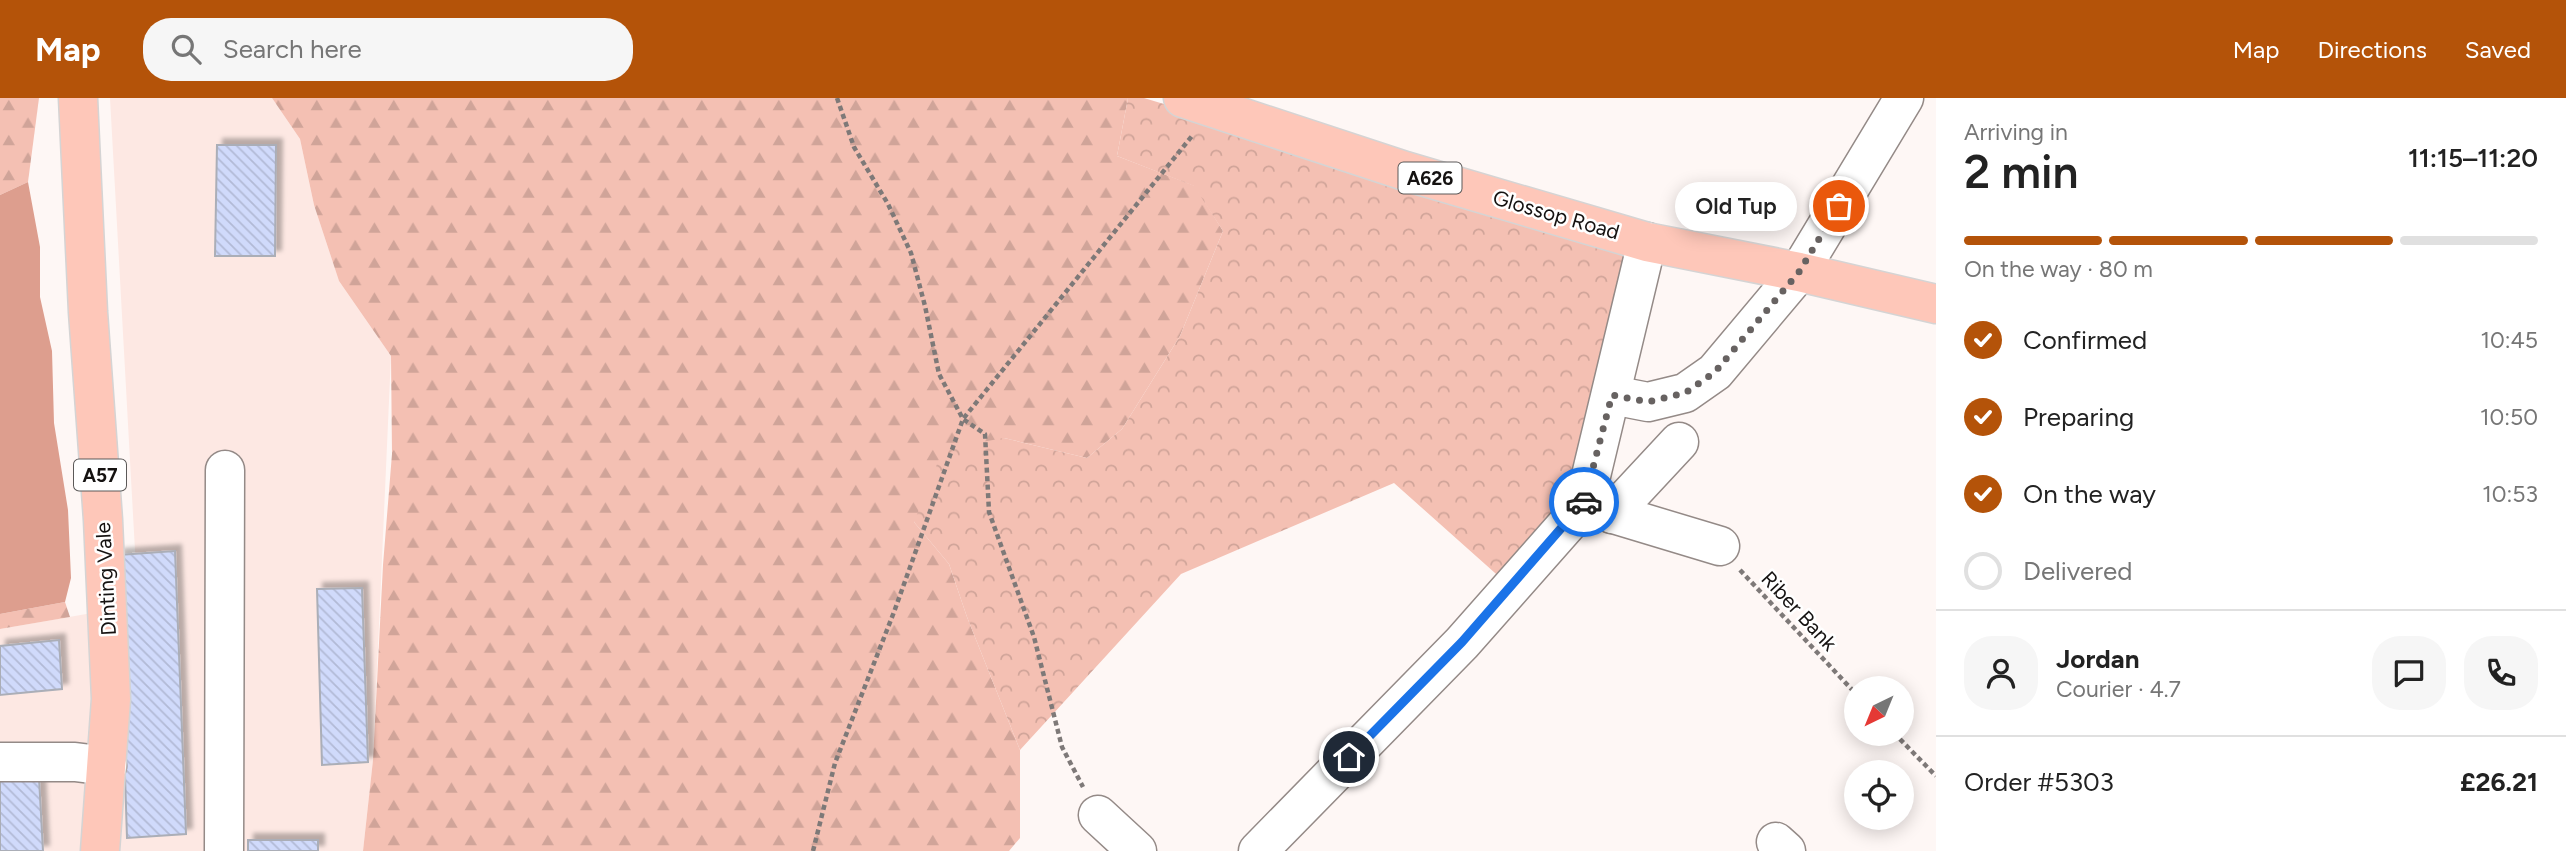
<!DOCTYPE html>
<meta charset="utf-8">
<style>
:root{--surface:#fff;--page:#f6f6f6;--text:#222;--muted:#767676;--line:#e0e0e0;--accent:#b45309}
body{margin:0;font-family:Figtree,sans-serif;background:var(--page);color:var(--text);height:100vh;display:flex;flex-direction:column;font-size:26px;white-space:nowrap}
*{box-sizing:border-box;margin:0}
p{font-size:23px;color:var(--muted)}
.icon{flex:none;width:38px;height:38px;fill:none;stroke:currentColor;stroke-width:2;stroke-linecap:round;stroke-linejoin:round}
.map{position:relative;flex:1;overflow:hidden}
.drawer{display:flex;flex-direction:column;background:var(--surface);width:630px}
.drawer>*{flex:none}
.needle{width:46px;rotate:223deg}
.tools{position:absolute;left:1844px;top:578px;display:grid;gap:14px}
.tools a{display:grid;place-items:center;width:70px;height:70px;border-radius:50%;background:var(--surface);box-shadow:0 4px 18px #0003;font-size:35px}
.pin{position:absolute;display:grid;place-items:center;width:60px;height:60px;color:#fff;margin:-30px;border:4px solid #fff;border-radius:50%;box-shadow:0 2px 7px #0007}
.courier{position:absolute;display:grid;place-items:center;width:70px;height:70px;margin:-35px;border:5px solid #1a73e8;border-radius:50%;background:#fff;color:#222;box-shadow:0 2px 9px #0007}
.bubble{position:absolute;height:49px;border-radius:24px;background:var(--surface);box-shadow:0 4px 18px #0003;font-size:23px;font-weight:600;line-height:49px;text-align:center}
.head em{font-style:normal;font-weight:600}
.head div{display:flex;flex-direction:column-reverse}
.head{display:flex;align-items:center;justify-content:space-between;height:119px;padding:0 28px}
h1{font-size:46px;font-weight:600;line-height:52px}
.bar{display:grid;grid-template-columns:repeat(4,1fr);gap:10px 7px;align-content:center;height:84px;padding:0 28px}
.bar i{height:9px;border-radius:5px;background:var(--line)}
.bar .selected{background:var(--accent)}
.bar p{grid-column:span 4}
.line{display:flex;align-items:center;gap:18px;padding:0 28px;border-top:2px solid var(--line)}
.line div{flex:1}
.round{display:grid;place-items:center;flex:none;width:74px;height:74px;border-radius:28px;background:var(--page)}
ol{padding:0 28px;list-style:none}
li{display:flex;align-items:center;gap:21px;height:77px}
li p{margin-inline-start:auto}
li .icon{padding:7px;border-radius:50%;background:var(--accent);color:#fff;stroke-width:4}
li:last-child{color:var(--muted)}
li i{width:38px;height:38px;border:4px solid var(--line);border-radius:50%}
header{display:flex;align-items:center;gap:42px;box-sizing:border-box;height:98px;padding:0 35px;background:var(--accent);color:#fff}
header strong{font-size:33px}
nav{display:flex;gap:38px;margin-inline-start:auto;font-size:24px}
.search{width:490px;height:63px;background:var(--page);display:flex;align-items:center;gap:18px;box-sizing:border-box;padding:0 24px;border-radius:28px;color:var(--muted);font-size:26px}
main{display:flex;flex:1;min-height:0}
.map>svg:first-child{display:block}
.built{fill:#fde8e3}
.forest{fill:url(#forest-firs)}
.park{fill:url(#park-crowns)}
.water{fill:#dd9e8e}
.building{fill:url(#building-back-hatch);stroke:#abaeb7;stroke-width:2;filter:url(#shadow)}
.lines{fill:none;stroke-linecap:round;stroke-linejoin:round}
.minor-casing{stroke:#948a87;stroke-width:41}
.major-casing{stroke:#d5d4d4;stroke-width:41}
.path{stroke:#7e7978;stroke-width:4.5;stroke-dasharray:5 3.5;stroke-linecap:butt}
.minor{stroke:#fff;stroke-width:38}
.major{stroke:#fec7b9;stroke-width:38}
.done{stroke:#676261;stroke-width:7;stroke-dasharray:0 12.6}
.route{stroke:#1a73e8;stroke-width:9}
.labels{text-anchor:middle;stroke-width:5;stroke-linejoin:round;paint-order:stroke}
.shield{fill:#fff;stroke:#5b5958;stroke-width:2}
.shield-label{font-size:19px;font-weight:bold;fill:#151211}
.street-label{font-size:21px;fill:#151211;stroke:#fff}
</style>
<header>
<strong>Map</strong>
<div class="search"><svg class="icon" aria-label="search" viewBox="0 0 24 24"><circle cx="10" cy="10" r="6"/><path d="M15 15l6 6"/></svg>Search here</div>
<nav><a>Map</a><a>Directions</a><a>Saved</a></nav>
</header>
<main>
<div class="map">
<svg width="1936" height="753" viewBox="0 0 1936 753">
<defs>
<pattern id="forest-firs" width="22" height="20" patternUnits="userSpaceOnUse" patternTransform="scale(1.75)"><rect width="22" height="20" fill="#f4c0b3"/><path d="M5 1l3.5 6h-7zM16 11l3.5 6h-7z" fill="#d0a499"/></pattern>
<pattern id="park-crowns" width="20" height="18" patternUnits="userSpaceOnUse" patternTransform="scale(1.75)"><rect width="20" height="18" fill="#f4c0b3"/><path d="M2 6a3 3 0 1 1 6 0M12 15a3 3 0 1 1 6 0" fill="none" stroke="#d0a499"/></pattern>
<pattern id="building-back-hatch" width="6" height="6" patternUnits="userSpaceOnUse" patternTransform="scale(1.75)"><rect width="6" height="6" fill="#d0dafb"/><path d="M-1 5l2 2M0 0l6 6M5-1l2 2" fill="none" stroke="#b2bad6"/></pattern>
<filter id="shadow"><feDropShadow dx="6" dy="-6" stdDeviation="2" flood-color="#0004"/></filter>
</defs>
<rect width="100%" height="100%" fill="#fef7f5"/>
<polygon class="built" points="110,0 272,0 300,41 314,107 339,183 391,258 373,662 363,753 0,753 0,531 138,507"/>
<g class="forest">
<polygon points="0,0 39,0 28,84 0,97"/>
<polygon points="272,0 1128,0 1117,58 1195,88 1223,133 1180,238 1122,331 1087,360 1004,340 914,424 949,466 967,519 1020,652 1020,740 1009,753 363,753 373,662 383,467 392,356 391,258 339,183 314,107 300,41"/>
<polygon points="65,504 70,519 0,531 0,516"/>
</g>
<polygon class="park" points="1128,0 1144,0 1639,150 1575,407 1504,483 1394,385 1181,476 1020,652 967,519 949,466 914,424 943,351 1004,340 1087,360 1122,331 1180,238 1223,133 1194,88 1117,58"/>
<polygon class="water" points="28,84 40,149 40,199 52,253 54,325 68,412 71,480 65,504 0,516 0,97"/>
<g class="building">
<polygon points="217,47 276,47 275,158 215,158"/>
<polygon points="175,453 186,736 127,740 118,457"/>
<polygon points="362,490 368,664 322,667 317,491"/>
<polygon points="59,542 62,591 0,597 0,548"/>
<polygon points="39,680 43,753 0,753 0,683"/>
<rect x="248" y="742" width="70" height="11"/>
</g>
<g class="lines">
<defs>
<g id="minor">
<polyline points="1612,297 1648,304 1685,295 1715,274 1799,174 1904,0"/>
<polyline points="1584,407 1720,448"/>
<polyline points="1612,416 1679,344"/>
<polyline points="0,664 75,664 107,668"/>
<polyline points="1098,717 1137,753"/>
<polyline points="1776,744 1786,753"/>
<polyline points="224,753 225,372"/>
<polyline points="1258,753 1462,545 1584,407 1647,144"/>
</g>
<g id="major">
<polyline points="78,0 88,214 103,422 111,601 100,753"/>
<polyline points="1183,0 1405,73 1647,144 1799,174 1936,206"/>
</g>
</defs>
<use href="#minor" class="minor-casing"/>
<use href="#major" class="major-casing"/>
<g class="path">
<polyline points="837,0 854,49 888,106 911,155 925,208 939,276 963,321 985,336 989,414 1034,539 1062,649 1083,689"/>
<polyline points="1740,472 1857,597"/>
<polyline points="1894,635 1936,678"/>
<polyline points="813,753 835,665 894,514 963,321 1192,38"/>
</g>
<use href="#minor" class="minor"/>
<use href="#major" class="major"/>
</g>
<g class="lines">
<polyline class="done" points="1584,404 1612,297 1648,304 1685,295 1715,274 1799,174 1839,108"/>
<polyline class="route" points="1349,659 1462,544 1584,404"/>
</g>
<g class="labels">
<g class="shield">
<rect x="1398.5" y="64.5" width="63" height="31" rx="5"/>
<rect x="74" y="361.5" width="52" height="31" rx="5"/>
</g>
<g class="shield-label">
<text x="1430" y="87">A626</text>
<text x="100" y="384">A57</text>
</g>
<g class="street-label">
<text transform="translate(1556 117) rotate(16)" y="7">Glossop Road</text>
<text transform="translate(106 481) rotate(-93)" y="7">Dinting Vale</text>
<text transform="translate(1799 513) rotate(47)" y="7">Riber Bank</text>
</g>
</g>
</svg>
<div class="tools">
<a><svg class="needle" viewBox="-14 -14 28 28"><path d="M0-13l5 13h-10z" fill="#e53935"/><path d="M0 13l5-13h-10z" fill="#767676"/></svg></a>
<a><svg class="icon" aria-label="locate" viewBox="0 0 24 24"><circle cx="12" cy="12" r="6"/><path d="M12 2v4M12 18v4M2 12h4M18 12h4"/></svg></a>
</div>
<div class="pin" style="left:1839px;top:108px;background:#ea580c"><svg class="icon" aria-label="bag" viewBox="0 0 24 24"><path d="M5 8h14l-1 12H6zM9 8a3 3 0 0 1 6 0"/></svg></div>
<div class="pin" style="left:1349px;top:659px;background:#1f2937"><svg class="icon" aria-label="home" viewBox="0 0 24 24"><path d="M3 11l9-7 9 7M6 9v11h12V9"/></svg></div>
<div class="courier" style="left:1584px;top:404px"><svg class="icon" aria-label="car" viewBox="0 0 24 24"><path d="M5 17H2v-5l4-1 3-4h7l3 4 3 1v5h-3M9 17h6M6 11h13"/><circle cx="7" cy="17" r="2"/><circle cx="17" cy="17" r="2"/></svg></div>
<div class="bubble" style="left:1675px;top:84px;width:122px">Old Tup</div>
</div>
<section class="drawer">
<div class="head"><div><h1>2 min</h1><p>Arriving in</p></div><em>11:15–11:20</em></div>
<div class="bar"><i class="selected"></i><i class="selected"></i><i class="selected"></i><i></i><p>On the way · 80 m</p></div>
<ol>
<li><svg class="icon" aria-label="check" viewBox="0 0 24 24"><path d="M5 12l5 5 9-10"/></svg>Confirmed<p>10:45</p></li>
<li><svg class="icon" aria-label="check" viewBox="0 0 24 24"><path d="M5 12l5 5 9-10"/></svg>Preparing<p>10:50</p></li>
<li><svg class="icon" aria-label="check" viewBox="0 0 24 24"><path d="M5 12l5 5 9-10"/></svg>On the way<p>10:53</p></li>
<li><i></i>Delivered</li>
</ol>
<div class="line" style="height:126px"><a class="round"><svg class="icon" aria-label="person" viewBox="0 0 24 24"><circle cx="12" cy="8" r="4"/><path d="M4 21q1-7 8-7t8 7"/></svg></a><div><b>Jordan</b><p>Courier · 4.7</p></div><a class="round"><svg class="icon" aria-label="chat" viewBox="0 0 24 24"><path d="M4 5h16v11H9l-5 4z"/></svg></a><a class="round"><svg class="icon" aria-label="phone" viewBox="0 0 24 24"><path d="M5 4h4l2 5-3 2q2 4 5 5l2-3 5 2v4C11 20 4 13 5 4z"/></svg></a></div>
<div class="line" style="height:91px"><div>Order #5303</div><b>£26.21</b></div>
</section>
</main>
